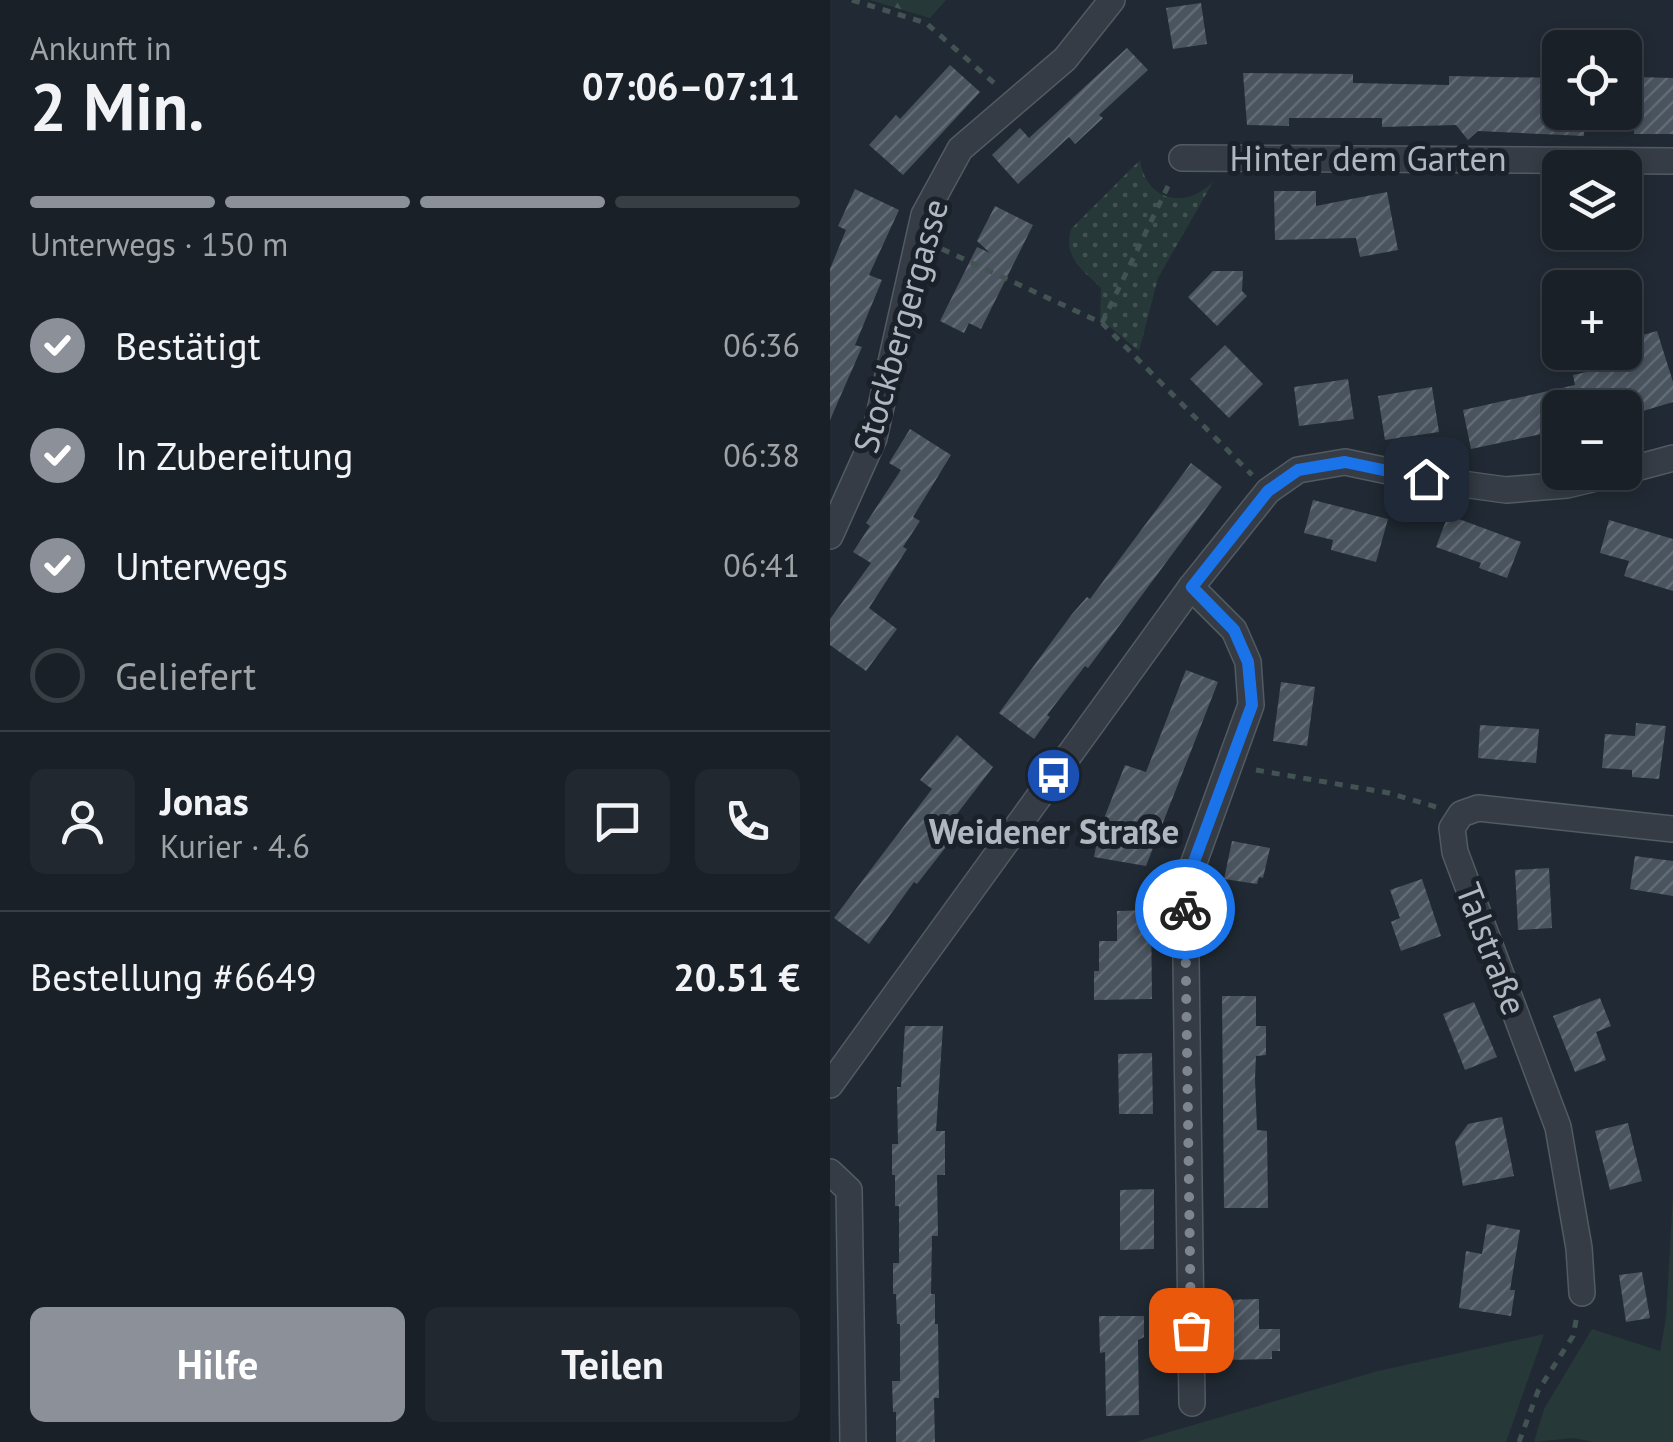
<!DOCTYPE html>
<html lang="de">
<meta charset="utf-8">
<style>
:root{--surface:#192027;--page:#22282f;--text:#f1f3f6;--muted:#9fa3a7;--line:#373e44;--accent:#8c9099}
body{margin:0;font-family:"PT Sans",sans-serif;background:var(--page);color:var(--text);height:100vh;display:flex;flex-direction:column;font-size:38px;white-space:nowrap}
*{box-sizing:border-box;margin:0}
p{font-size:32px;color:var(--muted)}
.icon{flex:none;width:55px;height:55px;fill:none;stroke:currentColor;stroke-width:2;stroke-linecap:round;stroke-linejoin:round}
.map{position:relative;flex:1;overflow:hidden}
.sheet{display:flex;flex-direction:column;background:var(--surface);width:830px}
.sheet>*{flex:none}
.fabs{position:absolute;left:712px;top:30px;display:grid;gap:20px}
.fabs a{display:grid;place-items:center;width:100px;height:100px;border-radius:15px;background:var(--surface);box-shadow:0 5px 15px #0003,0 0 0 2px var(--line);font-size:50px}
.pin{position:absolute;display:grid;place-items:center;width:85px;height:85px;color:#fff;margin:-42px;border-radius:20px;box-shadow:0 5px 15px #0006}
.courier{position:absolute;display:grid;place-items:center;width:100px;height:100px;margin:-50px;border:8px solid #1a73e8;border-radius:50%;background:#fff;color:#222;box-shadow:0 2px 12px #0007}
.headline em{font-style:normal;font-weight:600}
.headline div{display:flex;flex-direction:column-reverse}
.headline{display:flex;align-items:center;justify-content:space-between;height:170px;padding:0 30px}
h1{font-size:65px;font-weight:600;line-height:75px}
.bar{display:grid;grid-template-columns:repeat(4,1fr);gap:15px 10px;align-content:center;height:120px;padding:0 30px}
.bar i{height:12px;border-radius:8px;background:var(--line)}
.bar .active{background:var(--accent)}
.bar p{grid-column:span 4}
.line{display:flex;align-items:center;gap:25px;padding:0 30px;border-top:2px solid var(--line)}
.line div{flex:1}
.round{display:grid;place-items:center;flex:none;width:105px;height:105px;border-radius:15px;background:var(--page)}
ol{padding:0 30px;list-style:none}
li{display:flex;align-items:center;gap:30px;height:110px}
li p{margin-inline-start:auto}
li .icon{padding:10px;border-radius:50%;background:var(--accent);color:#fff;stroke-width:4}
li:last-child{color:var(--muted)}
li i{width:55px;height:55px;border:5px solid var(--line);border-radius:50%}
.button{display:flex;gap:20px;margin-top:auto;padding:20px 30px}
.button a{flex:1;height:115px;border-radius:15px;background:var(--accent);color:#fff;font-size:40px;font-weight:600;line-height:115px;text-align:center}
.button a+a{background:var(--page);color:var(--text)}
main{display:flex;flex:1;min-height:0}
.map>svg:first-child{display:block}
.grass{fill:#263837}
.forest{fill:url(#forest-firs)}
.park{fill:url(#park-dots)}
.building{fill:url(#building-hatch)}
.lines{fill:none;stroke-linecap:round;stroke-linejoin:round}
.street-casing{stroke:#525a62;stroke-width:28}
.path{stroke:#435354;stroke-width:5;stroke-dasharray:8 8;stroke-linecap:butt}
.street{stroke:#353c45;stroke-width:25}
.done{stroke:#7d8690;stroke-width:10;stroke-dasharray:0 18}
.route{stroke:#1a73e8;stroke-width:12}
.labels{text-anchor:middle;stroke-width:10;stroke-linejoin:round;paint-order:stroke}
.street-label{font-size:35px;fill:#afb7c1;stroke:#1a2129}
.poi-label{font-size:35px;font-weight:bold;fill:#afb7c1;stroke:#1a2129}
</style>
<main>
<section class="sheet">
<div class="headline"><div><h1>2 Min.</h1><p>Ankunft in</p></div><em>07:06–07:11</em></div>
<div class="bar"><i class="active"></i><i class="active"></i><i class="active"></i><i></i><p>Unterwegs · 150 m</p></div>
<ol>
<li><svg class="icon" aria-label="check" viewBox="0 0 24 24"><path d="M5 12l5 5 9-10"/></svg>Bestätigt<p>06:36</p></li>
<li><svg class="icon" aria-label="check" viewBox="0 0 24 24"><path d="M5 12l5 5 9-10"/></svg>In Zubereitung<p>06:38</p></li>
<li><svg class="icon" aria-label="check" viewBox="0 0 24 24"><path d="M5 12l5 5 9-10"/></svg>Unterwegs<p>06:41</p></li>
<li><i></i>Geliefert</li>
</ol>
<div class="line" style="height:180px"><a class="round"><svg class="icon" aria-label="person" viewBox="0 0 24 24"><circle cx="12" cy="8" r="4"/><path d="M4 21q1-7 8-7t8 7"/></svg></a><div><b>Jonas</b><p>Kurier · 4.6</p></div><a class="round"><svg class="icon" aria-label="chat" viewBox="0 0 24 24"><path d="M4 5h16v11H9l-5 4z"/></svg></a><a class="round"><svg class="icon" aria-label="phone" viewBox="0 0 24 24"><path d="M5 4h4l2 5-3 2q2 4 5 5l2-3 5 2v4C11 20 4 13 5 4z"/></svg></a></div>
<div class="line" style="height:130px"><div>Bestellung #6649</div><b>20.51 €</b></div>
<div class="button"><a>Hilfe</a><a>Teilen</a></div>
</section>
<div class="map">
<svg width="843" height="1442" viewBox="0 0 843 1442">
<defs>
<pattern id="forest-firs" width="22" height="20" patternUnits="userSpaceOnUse" patternTransform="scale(2.5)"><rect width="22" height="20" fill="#263837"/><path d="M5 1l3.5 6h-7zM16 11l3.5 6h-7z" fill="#435352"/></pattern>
<pattern id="park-dots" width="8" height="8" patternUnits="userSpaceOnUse" patternTransform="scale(2.5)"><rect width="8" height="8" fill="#263837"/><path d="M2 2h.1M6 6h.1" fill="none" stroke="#435352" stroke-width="1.8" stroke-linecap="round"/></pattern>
<pattern id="building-hatch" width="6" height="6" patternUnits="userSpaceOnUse" patternTransform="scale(2.5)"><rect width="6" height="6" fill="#4a545f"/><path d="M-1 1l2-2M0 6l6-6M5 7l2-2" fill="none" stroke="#626a74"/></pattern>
</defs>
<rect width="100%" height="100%" fill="#212a34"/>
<g class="grass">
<polygon points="843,1196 843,1442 763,1442 744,1438 704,1442 714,1409 762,1329 830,1351 836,1318"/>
<polygon points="714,1334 676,1442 305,1442 548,1371"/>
</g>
<polygon class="forest" points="40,0 116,0 100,18"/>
<path class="park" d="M310,160C316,201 355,210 383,182L328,278L309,351L270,319L271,288C252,269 233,258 241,229Z"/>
<g class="building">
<polygon points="371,3 377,44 343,49 336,8"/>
<polygon points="297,48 318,70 269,115 273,118 245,144 239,137 188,184 162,155 190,128 199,138"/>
<polygon points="120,65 150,92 73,175 39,145 66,115 70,119"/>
<polygon points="413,73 523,74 523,83 619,85 619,76 730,78 730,112 755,112 754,136 648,131 638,140 626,125 552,127 552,118 459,118 459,126 417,125"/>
<polygon points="806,77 843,78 843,134 804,134"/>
<polygon points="25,189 69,210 39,275 52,280 25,345 32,347 0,420 0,269 16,230 8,226"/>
<polygon points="444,191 486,191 486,206 557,192 568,250 530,257 526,238 445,240"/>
<polygon points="165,206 203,225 151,329 139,323 134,333 110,321 147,247 160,253 147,241"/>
<polygon points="383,271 413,271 412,291 417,296 387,326 358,297"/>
<polygon points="827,331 843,382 843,402 803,414 801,408 730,408 730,430 641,449 633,410 745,385 743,375 798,363 795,340"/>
<polygon points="395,345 433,384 399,418 360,379"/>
<polygon points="518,379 524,419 469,426 464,387"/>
<polygon points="602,387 609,432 555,440 548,396"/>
<polygon points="80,429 121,455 83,517 90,521 73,547 77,549 39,608 67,629 36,671 0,645 0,619 41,563 23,552 40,526 36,523 71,470 59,463"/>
<polygon points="361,463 392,487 258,668 255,666 217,715 220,717 204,739 169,713 242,614 257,597 260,599"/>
<polygon points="483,500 558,519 546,562 501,550 503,540 474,533"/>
<polygon points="618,515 691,542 677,578 649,568 651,563 606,547"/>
<polygon points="779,520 843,539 843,591 794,576 799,561 770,553"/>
<polygon points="356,670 388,682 316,866 264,857 269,831 295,765 316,772"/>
<polygon points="451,682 485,687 477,746 443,741"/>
<polygon points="806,723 836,726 829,779 802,777 802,770 772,768 775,734 805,736"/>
<polygon points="650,725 709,729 706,763 648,758"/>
<polygon points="127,735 163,767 110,836 119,843 87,884 84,882 39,944 4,918 102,789 90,780"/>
<polygon points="402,841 440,848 433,878 429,877 427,884 394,879"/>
<polygon points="805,856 843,861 843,896 800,889"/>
<polygon points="719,868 722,928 688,930 685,870"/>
<polygon points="592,879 611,936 571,951 561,922 570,918 560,890"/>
<polygon points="321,910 322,999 264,1000 264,971 269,971 269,941 287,941 287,911"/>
<polygon points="392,996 426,996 426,1026 436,1026 436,1055 426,1056 425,1079 427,1130 437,1131 438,1208 394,1208"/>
<polygon points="770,998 781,1026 766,1032 776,1060 745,1072 723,1016"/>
<polygon points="644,1002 667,1057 635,1070 613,1014"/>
<polygon points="75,1026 113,1026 106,1131 115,1131 115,1175 107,1175 108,1236 102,1236 101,1294 105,1294 105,1324 108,1324 109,1398 104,1398 105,1442 66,1442 66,1412 63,1412 62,1381 70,1381 70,1324 67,1324 66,1294 63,1294 63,1263 69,1263 69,1206 65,1206 65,1175 62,1175 62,1144 68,1144 67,1087 71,1087"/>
<polygon points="322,1053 323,1114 289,1114 288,1054"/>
<polygon points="672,1117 684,1176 633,1186 625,1142 638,1124"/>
<polygon points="798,1123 812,1181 780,1190 765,1131"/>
<polygon points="324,1189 324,1249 290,1250 290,1190"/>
<polygon points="657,1224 690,1230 680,1290 685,1290 681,1316 629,1308 636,1251 652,1254"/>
<polygon points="812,1272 820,1318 796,1322 789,1275"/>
<polygon points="429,1299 429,1329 450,1329 450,1351 442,1351 442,1359 396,1360 395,1300"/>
<polygon points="269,1316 314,1316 314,1337 308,1340 309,1415 276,1416 275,1352 270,1353"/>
</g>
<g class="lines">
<defs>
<g id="street">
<polyline points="352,158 843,161"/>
<polyline points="795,471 843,458"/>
<polyline points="0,536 44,438 94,215 130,149 235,59 282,0"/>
<polyline points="361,587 404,630 418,662 421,705 355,887 362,1403"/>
<polyline points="0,1085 361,587 438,491 468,470 515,462 596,479 676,490 737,485 791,472"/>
<polyline points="0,1172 19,1190 23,1442"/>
<polyline points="752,1293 749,1248 728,1127 625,852 622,828 631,814 648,808 843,829"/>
</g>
</defs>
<use href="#street" class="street-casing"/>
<g class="path">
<polyline points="22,0 96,23 164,83"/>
<polyline points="112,249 272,323 422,475"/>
<polyline points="272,323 340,182"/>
<polyline points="426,770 559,793 606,807"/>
<polyline points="689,1442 708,1391 743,1336 747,1316"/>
</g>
<use href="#street" class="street"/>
</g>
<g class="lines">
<polyline class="done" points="355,909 361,1330"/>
<polyline class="route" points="355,909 355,886 422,705 418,662 404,630 362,587 438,491 468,470 515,462 596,479"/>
</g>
<defs>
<symbol id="bus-disc" viewBox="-11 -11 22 22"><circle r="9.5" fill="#1a4fb4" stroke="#1a2129"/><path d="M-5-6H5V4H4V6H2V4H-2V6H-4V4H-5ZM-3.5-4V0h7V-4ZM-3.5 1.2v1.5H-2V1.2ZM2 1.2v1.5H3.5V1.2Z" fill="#fff"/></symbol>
</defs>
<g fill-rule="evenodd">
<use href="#bus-disc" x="192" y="744" width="63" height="63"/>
</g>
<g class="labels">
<g class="street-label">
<text x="538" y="171">Hinter dem Garten</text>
<text transform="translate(71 326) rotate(-74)" y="12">Stockbergergasse</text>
<text transform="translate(661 949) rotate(69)" y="12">Talstraße</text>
</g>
<g class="poi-label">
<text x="224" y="844">Weidener Straße</text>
</g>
</g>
</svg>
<div class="fabs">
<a><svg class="icon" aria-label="locate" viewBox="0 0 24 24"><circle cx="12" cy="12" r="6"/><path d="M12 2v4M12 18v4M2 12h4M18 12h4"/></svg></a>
<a><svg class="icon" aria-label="layers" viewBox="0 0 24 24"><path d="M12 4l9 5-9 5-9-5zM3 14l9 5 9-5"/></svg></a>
<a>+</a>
<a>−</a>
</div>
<div class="pin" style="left:361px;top:1330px;background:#ea580c"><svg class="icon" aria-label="bag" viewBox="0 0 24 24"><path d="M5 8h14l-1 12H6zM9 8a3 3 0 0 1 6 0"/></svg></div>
<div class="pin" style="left:596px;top:479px;background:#1f2937"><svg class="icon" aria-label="home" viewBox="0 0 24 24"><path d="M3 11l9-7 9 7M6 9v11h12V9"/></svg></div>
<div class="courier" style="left:355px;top:909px"><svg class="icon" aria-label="bike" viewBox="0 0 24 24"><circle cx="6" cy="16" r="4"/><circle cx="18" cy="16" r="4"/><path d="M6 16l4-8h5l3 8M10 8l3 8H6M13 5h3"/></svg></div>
</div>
</main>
